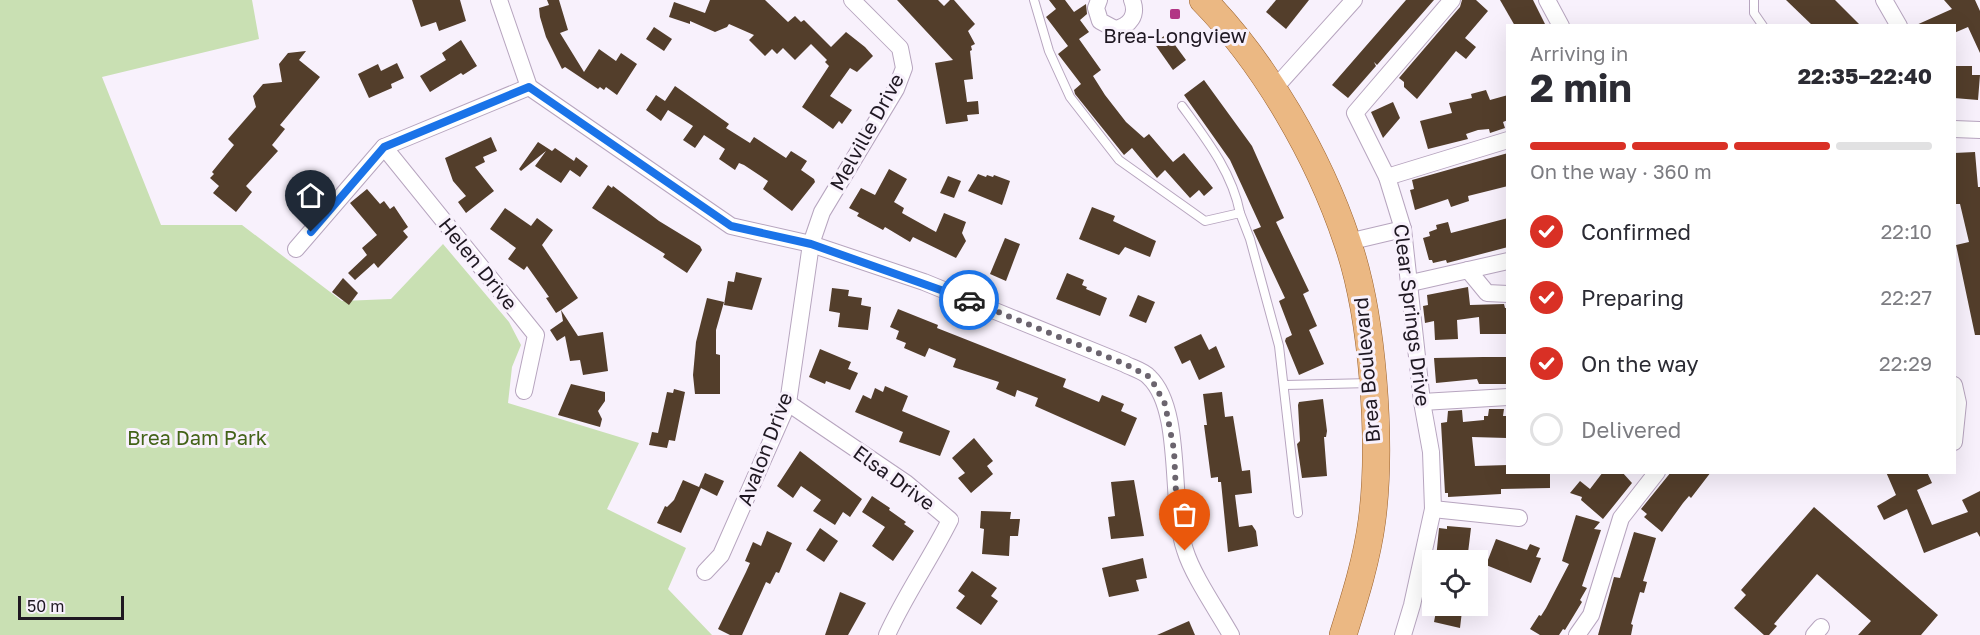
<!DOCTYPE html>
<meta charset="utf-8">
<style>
:root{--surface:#fff;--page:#f7f7f7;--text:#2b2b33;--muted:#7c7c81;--line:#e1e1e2;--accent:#d93025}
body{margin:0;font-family:"Golos Text",sans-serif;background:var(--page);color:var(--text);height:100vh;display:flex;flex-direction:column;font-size:22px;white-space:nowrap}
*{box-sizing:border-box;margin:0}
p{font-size:20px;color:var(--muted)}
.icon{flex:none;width:33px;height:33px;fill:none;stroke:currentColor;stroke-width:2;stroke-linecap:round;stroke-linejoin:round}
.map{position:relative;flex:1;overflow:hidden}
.sheet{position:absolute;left:1506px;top:24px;width:450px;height:450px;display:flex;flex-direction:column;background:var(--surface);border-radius:0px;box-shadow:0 6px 24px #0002}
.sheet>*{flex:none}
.tools{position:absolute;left:1422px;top:550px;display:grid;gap:12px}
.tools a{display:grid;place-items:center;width:66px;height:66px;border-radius:0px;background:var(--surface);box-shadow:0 6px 24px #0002;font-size:30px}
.scale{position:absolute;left:18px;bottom:15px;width:106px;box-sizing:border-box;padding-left:6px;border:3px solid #1f1822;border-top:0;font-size:16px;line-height:21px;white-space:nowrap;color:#1f1822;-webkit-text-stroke:4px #f8f1fc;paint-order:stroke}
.pin{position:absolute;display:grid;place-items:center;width:51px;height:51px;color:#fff;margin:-62px -26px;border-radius:50% 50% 50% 0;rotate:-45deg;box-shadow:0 0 6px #0007}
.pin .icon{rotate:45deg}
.courier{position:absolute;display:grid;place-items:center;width:60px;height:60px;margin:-30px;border:4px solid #1a73e8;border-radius:50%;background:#fff;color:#222;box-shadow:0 2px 8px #0007}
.head em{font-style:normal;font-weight:700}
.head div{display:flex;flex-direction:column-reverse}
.head{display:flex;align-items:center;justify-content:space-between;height:102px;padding:0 24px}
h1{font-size:39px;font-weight:700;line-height:45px}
.bar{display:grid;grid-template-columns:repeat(4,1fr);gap:9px 6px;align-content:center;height:72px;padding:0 24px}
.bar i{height:8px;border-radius:4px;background:var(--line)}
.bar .current{background:var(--accent)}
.bar p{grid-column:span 4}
ol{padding:0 24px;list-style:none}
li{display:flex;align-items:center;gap:18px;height:66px}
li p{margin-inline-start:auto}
li .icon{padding:6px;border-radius:50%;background:var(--accent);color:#fff;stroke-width:4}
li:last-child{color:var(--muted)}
li i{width:33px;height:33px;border:3px solid var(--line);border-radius:50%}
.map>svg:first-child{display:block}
.green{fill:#c9e0b3}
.building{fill:#533e2b}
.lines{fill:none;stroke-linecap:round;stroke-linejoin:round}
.service-casing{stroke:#b7a5bf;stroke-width:10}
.minor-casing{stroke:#b7a5bf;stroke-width:18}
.primary-casing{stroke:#9a612c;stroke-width:28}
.service{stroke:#fff;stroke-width:8}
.minor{stroke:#fff;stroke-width:16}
.primary{stroke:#ebb883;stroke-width:27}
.done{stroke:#6b646e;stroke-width:6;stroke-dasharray:0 10.8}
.route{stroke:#1a73e8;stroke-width:8}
.poi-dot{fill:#b23585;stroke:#f8f1fc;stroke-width:2}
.labels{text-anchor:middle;stroke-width:6;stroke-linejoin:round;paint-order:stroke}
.poi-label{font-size:20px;fill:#1f1822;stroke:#f8f1fc}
.street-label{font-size:20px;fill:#1f1822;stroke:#f8f1fc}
.park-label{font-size:20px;fill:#436318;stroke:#f8f1fc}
</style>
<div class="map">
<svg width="1980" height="635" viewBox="0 0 1980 635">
<rect width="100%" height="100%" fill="#f8f1fc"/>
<polygon class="green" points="0,0 252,0 259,39 102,77 161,225 242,225 342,301 391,299 443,244 509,322 521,345 512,367 508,403 639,443 607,509 686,548 668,589 712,635 0,635"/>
<g class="building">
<polygon points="412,0 460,0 466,21 439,31 436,22 421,27"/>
<polygon points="547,0 559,0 568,30 560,33 584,72 599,49 616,61 621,53 637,64 617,95 606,87 604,90 600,87 598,89 565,67 562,69 546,37 540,17 539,8 549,5"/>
<polygon points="710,0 765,0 788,22 795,16 801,22 804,20 831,47 846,32 865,47 873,56 857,72 850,68 830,96 852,110 842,124 839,121 833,129 802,107 829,66 825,62 827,60 811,44 795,60 783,48 777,54 772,49 765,56 749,40 754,35 729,24 727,27 715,32 690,21 690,24 669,17 674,2 705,13"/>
<polygon points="897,0 938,0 944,6 950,0 954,0 975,24 968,31 975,44 971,46 972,50 970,51 973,79 964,80 967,102 978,101 979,114 967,115 968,121 946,124 935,63 953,60"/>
<polygon points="1049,0 1065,0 1074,12 1086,4 1087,14 1080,20 1089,32 1079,39 1101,70 1093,76 1105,95 1126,122 1144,138 1149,134 1173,162 1184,153 1213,188 1204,196 1199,190 1190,198 1165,170 1157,178 1132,148 1124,155 1075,94 1074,90 1081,84 1058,54 1068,46 1046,17 1056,9"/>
<polygon points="1276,0 1309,0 1286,29 1266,12"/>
<polygon points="1406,0 1434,0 1377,65 1374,62 1376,66 1348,98 1332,85"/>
<polygon points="1462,0 1476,0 1488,11 1465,38 1476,47 1466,59 1456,51 1417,99 1404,87 1404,82 1399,78 1460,7"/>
<polygon points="1500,0 1533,0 1546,26 1515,26"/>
<polygon points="1786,0 1835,0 1861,26 1813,26"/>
<polygon points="1944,0 1975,0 1980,11 1980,53 1968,27 1954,33 1954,26 1914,26 1952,9"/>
<polygon points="654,27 672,39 664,51 646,39"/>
<polygon points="1167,34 1186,60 1173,70 1154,43"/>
<polygon points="461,40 477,66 463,75 461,73 430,92 420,76 446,60 442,53"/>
<polygon points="306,51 299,60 320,77 280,125 285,129 272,145 278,151 246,186 252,192 236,212 213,193 219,186 210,178 214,174 212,172 234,145 228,139 256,107 253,96 263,84 282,82 279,64 288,53"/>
<polygon points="397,63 404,78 391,84 392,88 369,98 358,74 378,64 381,71"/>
<polygon points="1954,66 1972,66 1972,75 1980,75 1978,100 1954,98"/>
<polygon points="1204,80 1252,146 1284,218 1276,222 1309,291 1303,294 1317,326 1309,330 1324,364 1299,375 1285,341 1286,338 1292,335 1279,301 1285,298 1253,230 1261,227 1230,160 1184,95"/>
<polygon points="675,86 729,124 726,128 750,143 754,137 786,158 791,151 807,161 801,170 814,179 815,182 792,211 763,189 768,181 744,165 739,163 735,170 719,159 725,149 704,135 695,148 683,140 693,126 668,110 661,121 646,110 656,95 665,101"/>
<polygon points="1486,90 1490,100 1508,95 1508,120 1503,122 1505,128 1490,133 1489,129 1478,130 1466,134 1468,139 1428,149 1420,121 1452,113 1449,103 1472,98 1471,94"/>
<polygon points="1393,102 1400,118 1383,138 1371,112"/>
<polygon points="491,137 497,151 483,157 485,162 475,167 494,191 466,213 458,202 466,196 453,181 445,158"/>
<polygon points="538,142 552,151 555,148 574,161 576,157 588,166 580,177 570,170 561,183 535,166 546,151 521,171 519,169"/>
<polygon points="1975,152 1978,187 1980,187 1980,335 1975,335 1956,245 1969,242 1960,204 1954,204 1954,153"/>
<polygon points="1508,153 1508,186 1468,196 1469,201 1451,207 1448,199 1415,210 1410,190 1414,189 1412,180"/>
<polygon points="889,169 907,179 894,202 904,208 902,213 936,232 944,213 966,222 962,233 966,241 956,258 913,237 910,242 885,227 883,230 857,216 859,213 849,208 861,188 875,195"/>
<polygon points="978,174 986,177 987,175 993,177 994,175 1010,181 1002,205 968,191"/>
<polygon points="948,176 961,181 954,198 940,193"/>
<polygon points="608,185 612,188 613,186 659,221 700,246 702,250 687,273 663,257 665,254 592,208"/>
<polygon points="367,189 380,204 384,201 390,209 394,206 408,227 403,231 408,237 378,268 374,263 355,280 348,273 367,255 362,248 377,235 350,203"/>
<polygon points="1092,207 1115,216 1113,221 1156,241 1150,257 1125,247 1119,255 1079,239"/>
<polygon points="505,208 531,226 537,218 553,230 542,245 578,298 561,310 578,336 603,332 608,371 583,375 580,360 570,361 565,336 557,341 550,330 563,321 561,310 556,313 546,298 549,297 527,266 524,270 508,259 516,248 490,229"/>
<polygon points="1508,218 1508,247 1447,263 1446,260 1433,263 1432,260 1429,260 1423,238 1430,236 1429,232 1437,229 1436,225 1448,222 1451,233"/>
<polygon points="1005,238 1020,244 1006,281 990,274"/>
<polygon points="736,272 762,278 752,310 724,305 728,281 734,282"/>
<polygon points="1067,273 1084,280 1082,285 1087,287 1086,289 1107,298 1100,316 1056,299"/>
<polygon points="343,278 358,293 349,305 332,292"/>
<polygon points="1468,287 1470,305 1504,304 1505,308 1508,308 1508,334 1480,334 1479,317 1457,320 1458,339 1435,340 1434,321 1425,323 1423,306 1428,305 1427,295"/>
<polygon points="832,288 849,290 848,296 862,298 861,305 871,307 868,330 838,327 840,313 829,311"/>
<polygon points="1138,295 1155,302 1146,323 1129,316"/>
<polygon points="707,298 724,302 716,330 716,354 720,355 720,394 695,394 693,375 696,342"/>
<polygon points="898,309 938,325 937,328 1066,379 1063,387 1099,402 1102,395 1124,404 1121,411 1137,418 1125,446 1035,406 1038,398 1017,390 1015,397 996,389 999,382 953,367 956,359 929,348 925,357 904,348 906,343 896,339 899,331 890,327"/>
<polygon points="1201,334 1209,350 1216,346 1225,367 1199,380 1190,360 1182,364 1174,347"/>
<polygon points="820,349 851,362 848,369 858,373 850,390 826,381 825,384 809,377"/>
<polygon points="1483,357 1508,357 1506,384 1479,384 1477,379 1436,383 1434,358"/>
<polygon points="571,384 605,392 605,401 598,411 602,419 600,427 558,415"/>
<polygon points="885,386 908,396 902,411 950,431 940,456 899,442 903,432 855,412 863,395 871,399 875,388 883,392"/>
<polygon points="674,389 685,392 675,441 669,440 667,448 649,445 652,432 658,433 667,392 673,393"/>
<polygon points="1222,392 1225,417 1233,416 1242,471 1250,470 1252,493 1235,495 1239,527 1252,525 1256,531 1258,546 1228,552 1221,482 1218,482 1218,477 1211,478 1204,425 1207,425 1203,394"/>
<polygon points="1323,399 1327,431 1326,437 1324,437 1327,476 1302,478 1297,444 1300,441 1298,405 1299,402"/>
<polygon points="1489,409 1504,409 1503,416 1508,416 1507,438 1472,437 1475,466 1508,465 1508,472 1550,472 1550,488 1501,489 1501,494 1448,497 1448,493 1445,493 1441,423 1447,422 1448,411 1462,410 1463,422 1484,420 1484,416 1488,416"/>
<polygon points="974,438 993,461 987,466 993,474 971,493 958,478 965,473 952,458"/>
<polygon points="800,451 862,499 850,517 843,512 835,525 813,511 821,500 801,486 793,498 777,486"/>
<polygon points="1603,472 1622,472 1632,483 1603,519 1581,500 1582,497 1570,493 1580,481 1590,489"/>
<polygon points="1671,472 1711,472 1691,498 1689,496 1683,503 1662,532 1644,517 1647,514 1641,509"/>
<polygon points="1886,472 1927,472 1932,483 1917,490 1932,525 1968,512 1962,500 1980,491 1980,537 1977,532 1924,553 1907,509 1884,520 1877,506 1896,495"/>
<polygon points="705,473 724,481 717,496 701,488 681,533 657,523 665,506 667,507 674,500 683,480 699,487"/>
<polygon points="1134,480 1144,536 1111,539 1108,517 1115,516 1111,482"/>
<polygon points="872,496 890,508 889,510 906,522 904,524 914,531 893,561 872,546 885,527 862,512"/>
<polygon points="1814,507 1938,615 1921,635 1858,635 1871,621 1817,574 1774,624 1777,626 1769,635 1764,635 1734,608 1746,595 1741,590"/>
<polygon points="981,511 1011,512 1010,519 1020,519 1018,536 1010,536 1009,556 982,554 984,529 980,528"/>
<polygon points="1576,515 1600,522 1594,529 1601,530 1582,586 1587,588 1580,600 1582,602 1565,630 1563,629 1559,635 1540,635 1530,629 1539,615 1541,616 1546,608 1569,564 1562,561"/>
<polygon points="1447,526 1471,528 1467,561 1436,559 1439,528 1447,529"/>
<polygon points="820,528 838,541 824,562 806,550"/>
<polygon points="767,531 792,543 779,573 776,572 770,584 766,582 742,635 730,635 718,629 746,572 750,563 745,561 753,542 761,546"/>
<polygon points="1634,532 1656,538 1643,581 1647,582 1644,593 1640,592 1631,624 1633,625 1631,635 1598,635 1614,577 1620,578"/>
<polygon points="1496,539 1527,550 1530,544 1540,548 1536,557 1541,558 1531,583 1486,565"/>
<polygon points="1143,558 1147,578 1136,580 1139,591 1109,597 1102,568"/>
<polygon points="972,571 997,588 991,596 998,601 981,625 956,608 965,596 958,591"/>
<polygon points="840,592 866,603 848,635 825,635"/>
<polygon points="1437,606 1458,606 1458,610 1462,611 1460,628 1434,622"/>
<polygon points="1189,621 1195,635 1157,635"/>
</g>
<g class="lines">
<defs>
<g id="service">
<polyline points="1034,0 1049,51 1070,97 1119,160 1205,221 1240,213 1250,239 1279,346 1298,513"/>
<polyline points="1754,0 1754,13 1763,26"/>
<path d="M1182,106C1206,139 1232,172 1240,213"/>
<polyline points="1285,385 1371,383"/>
</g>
<g id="minor">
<path d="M499,0L529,87L731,226L811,244L924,282L1125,364C1132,368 1144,371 1149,377C1184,410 1169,505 1185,550C1193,576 1217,610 1231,635"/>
<path d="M1099,0L1096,8L1100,21L1115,29C1130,26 1138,15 1132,0"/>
<polyline points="1547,0 1561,26"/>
<polyline points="1884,0 1899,26"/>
<polyline points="1273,90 1354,0"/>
<polyline points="1954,129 1980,130"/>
<polyline points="384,147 536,335 524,391"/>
<polyline points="1387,177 1508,140"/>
<polyline points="1348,242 1403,229"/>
<polyline points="296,249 384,147 529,87"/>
<polyline points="1468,270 1487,293 1508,294"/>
<polyline points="1411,283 1508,261"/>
<polyline points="1954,385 1958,403 1954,442"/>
<polyline points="1422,402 1508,397"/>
<path d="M788,403L906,483L950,520C930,560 905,595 887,635"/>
<polyline points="1433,509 1519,518"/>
<polyline points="705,572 721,555 788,403 811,244 822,212 896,89 904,68 900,48 852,0"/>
<polyline points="1403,635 1412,605 1433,509 1431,452 1422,402 1403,229 1387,177 1355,113 1452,0"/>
<polyline points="1577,635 1591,615 1621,518 1657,472"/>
<polyline points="1814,635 1821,627"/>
</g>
<path id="primary" d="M1203,0C1265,63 1319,157 1347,241C1373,315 1382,442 1372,520C1367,559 1355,597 1343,635"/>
</defs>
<use href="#service" class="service-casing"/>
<use href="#minor" class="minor-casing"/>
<use href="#primary" class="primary-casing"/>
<use href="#service" class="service"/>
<use href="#minor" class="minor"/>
<use href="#primary" class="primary"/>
</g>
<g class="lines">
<polyline class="done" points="969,300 1125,364 1150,377 1165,404 1174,450 1177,515 1185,551"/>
<polyline class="route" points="311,232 384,147 529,87 731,226 811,244 969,300"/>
</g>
<rect class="poi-dot" x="1169" y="8" width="12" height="12" rx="3"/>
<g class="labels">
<g class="poi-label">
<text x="1175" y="43">Brea-Longview</text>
</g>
<g class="street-label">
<text transform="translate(867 132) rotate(-61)" y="7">Melville Drive</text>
<text transform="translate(478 264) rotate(51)" y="7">Helen Drive</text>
<text transform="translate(1412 315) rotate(83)" y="7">Clear Springs Drive</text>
<text transform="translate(1367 370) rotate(-95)" y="7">Brea Boulevard</text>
<text transform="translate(765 449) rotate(-69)" y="7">Avalon Drive</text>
<text transform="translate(894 478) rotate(36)" y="7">Elsa Drive</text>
</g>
<g class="park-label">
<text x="197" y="445">Brea Dam Park</text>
</g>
</g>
</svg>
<div class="tools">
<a><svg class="icon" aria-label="locate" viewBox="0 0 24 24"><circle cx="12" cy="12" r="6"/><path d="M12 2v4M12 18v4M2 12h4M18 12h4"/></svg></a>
</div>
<div class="scale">50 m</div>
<div class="pin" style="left:1185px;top:551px;background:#ea580c"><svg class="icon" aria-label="bag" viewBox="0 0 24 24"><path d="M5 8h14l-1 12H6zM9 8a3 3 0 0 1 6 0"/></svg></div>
<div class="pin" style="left:311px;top:232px;background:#1f2937"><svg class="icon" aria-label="home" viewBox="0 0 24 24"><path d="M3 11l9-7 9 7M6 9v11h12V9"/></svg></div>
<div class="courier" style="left:969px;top:300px"><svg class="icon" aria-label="car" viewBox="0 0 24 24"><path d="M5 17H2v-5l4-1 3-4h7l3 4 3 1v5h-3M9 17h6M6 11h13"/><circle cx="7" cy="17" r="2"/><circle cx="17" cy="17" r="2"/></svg></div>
<section class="sheet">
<div class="head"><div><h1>2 min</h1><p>Arriving in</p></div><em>22:35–22:40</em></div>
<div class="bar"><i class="current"></i><i class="current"></i><i class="current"></i><i></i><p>On the way · 360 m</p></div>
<ol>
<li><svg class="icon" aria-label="check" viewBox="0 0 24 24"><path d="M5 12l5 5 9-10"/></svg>Confirmed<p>22:10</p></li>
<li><svg class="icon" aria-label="check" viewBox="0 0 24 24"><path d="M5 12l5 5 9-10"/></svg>Preparing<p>22:27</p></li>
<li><svg class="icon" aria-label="check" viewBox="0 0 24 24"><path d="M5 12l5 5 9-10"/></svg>On the way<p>22:29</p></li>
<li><i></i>Delivered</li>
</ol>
</section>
</div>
